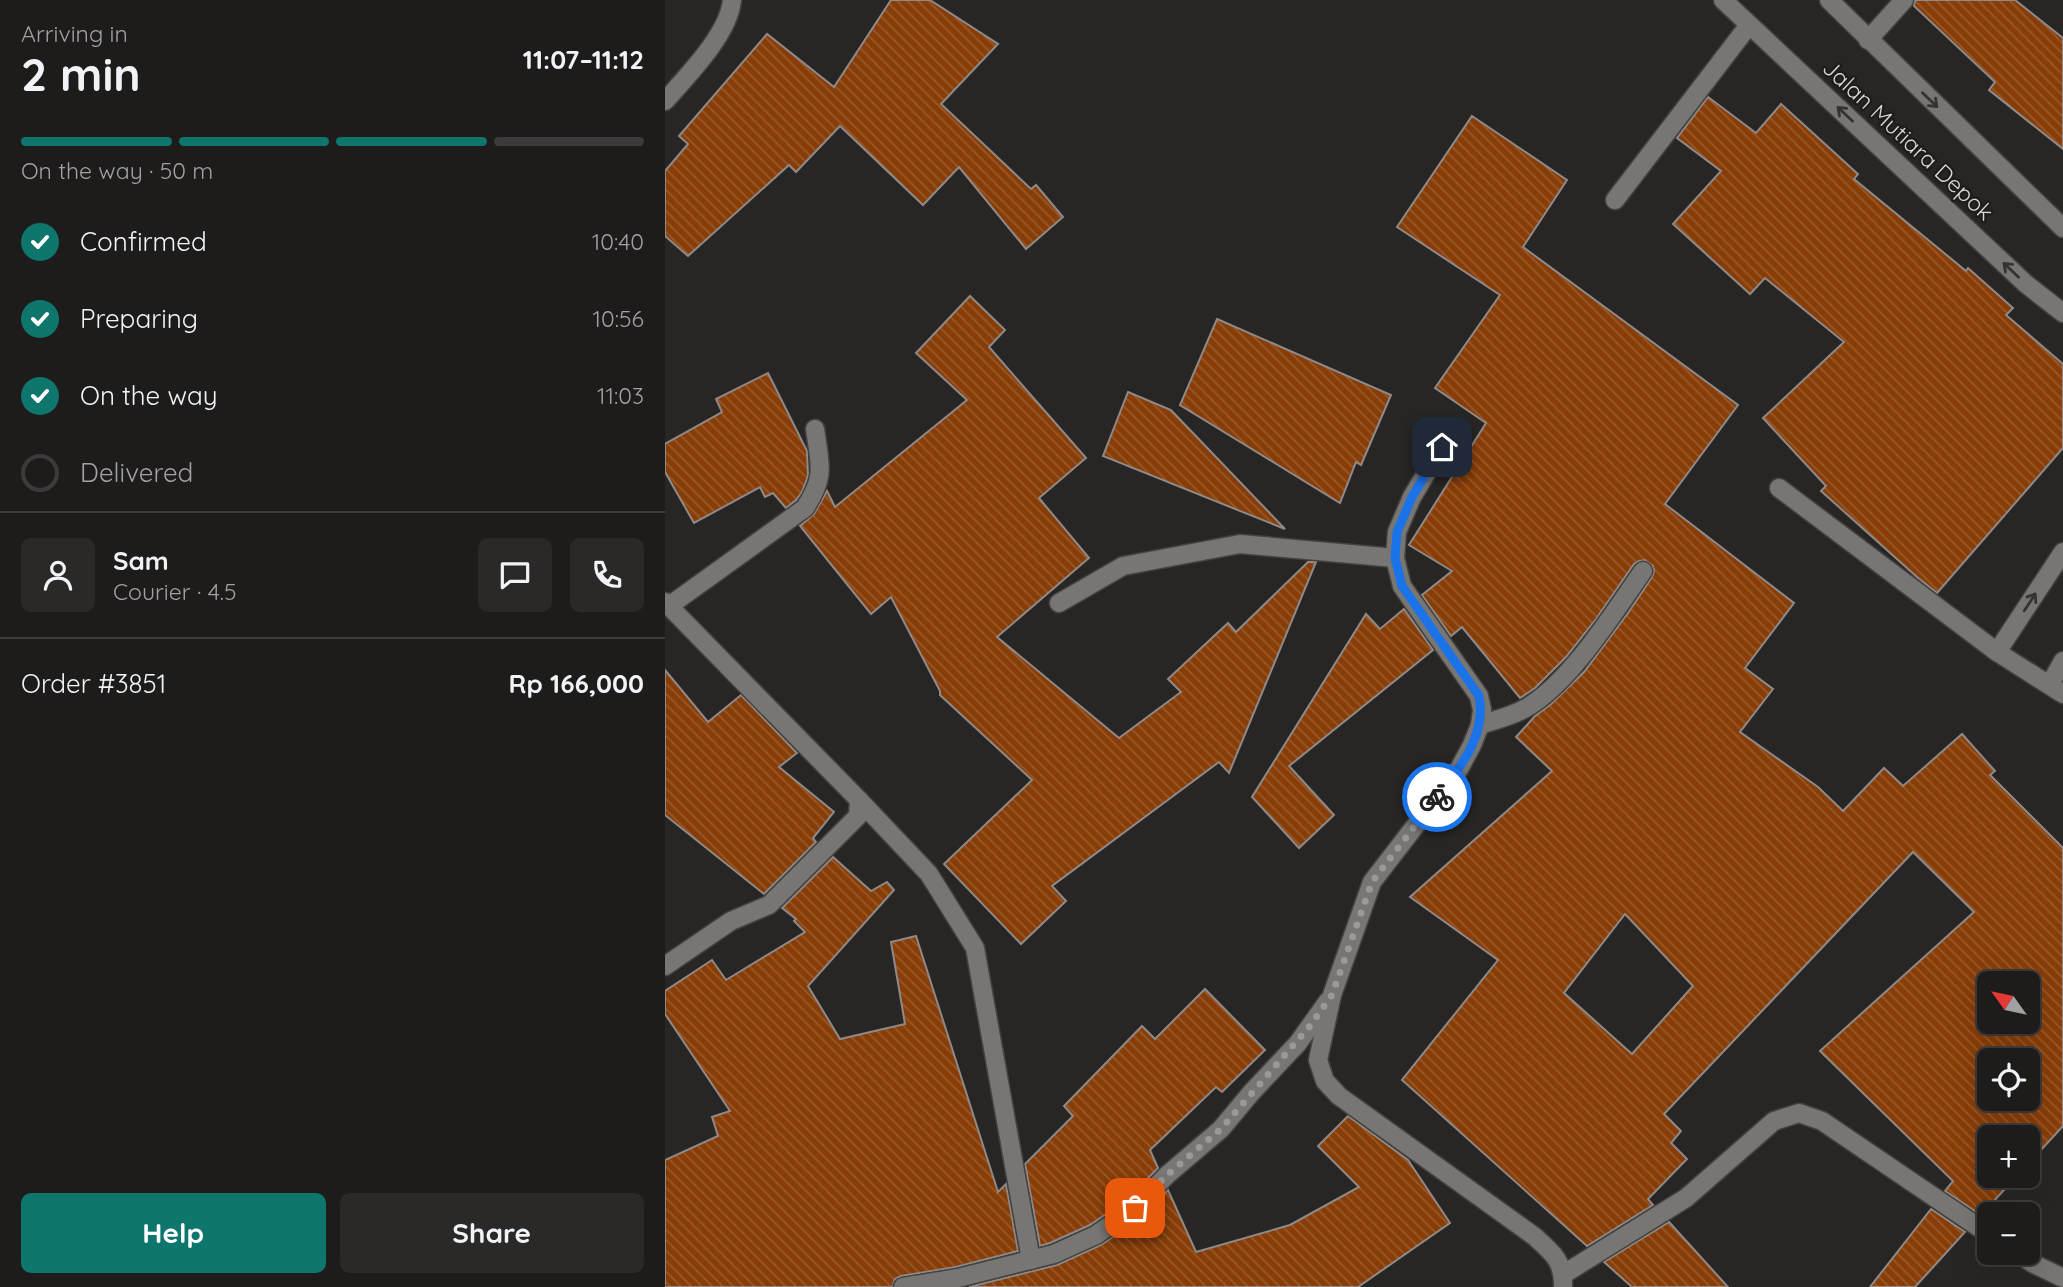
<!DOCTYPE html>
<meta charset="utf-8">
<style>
:root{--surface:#1e1c1b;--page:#2b2928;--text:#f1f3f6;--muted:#a1a1a3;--line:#3c3a3a;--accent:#0f766e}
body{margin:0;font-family:Quicksand,sans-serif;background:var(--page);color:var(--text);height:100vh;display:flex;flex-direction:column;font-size:26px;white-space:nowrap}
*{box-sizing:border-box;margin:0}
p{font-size:23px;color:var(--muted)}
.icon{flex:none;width:38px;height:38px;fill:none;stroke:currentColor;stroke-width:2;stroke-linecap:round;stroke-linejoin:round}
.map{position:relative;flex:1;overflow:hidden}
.details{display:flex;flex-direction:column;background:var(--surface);width:665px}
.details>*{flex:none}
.needle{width:46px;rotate:303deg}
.tools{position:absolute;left:1312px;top:971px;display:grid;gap:14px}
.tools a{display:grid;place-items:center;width:63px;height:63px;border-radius:10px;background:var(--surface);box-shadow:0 7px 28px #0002,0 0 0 2px var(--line);font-size:35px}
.pin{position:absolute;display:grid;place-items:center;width:60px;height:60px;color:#fff;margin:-30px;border-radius:14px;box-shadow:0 4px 10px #0006}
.courier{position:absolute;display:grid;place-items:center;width:70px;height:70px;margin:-35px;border:5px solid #1a73e8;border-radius:50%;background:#fff;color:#222;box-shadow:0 2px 9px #0007}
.overview em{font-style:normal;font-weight:800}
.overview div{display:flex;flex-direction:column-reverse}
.overview{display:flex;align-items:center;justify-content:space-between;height:119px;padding:0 21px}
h1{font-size:46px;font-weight:800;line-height:52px}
.bar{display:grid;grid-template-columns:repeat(4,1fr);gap:10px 7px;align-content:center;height:84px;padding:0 21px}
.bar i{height:9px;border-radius:5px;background:var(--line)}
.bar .active{background:var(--accent)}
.bar p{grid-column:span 4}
.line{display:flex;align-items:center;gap:18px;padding:0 21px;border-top:2px solid var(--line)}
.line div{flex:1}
.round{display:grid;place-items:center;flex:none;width:74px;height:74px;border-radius:10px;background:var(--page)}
ol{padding:0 21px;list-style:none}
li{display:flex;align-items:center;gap:21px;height:77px}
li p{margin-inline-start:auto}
li .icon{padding:7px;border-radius:50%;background:var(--accent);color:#fff;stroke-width:4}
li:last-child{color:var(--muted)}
li i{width:38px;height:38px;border:4px solid var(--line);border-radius:50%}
.primary-button{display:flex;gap:14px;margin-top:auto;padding:14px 21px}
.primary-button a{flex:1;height:80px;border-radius:10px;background:var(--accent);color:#fff;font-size:28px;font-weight:800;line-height:80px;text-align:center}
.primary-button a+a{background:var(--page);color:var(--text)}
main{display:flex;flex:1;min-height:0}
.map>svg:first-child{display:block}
.building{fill:url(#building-back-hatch);stroke:#8e8a89;stroke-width:2;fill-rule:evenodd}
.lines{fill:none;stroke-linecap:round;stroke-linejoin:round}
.street-casing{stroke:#454341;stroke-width:21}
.street{stroke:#787673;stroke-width:18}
.oneway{stroke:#343330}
.done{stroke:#9a9998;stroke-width:7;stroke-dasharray:0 12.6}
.route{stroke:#1a73e8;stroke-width:9}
.labels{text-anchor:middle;stroke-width:5;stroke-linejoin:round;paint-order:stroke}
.street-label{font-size:23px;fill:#d8d7d6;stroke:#1e1d1a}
</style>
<main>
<section class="details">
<div class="overview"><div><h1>2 min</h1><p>Arriving in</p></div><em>11:07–11:12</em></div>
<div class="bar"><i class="active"></i><i class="active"></i><i class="active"></i><i></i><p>On the way · 50 m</p></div>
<ol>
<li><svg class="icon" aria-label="check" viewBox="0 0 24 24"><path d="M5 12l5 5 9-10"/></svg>Confirmed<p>10:40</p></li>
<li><svg class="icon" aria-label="check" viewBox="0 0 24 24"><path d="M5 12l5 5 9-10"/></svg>Preparing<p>10:56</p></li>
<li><svg class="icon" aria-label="check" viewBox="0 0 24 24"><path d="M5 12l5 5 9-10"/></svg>On the way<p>11:03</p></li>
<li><i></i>Delivered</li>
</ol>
<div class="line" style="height:126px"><a class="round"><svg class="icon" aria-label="person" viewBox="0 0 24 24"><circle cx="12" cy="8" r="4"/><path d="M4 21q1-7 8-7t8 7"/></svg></a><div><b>Sam</b><p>Courier · 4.5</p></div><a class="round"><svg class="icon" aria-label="chat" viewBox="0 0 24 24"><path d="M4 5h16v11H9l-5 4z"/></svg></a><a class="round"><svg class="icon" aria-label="phone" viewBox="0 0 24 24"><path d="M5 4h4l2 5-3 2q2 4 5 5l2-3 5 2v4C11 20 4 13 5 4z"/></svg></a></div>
<div class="line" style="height:91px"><div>Order #3851</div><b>Rp 166,000</b></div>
<div class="primary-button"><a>Help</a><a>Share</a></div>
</section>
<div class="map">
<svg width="1398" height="1287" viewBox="0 0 1398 1287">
<defs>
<pattern id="building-back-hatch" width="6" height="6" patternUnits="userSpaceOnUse" patternTransform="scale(1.75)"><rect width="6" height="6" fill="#883d07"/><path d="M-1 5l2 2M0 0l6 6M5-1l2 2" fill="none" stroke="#98582a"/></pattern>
</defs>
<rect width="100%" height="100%" fill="#282624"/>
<g class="building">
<polygon points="226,0 265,0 333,44 276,104 366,189 371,185 398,217 361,249 294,167 258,205 175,126 131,172 124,165 23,256 0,236 0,171 23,144 14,136 102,34 169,87"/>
<polygon points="1250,0 1350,0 1398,38 1398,149 1324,90 1330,82 1249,6"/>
<polygon points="1043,97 1091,133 1116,104 1193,174 1189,179 1301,271 1303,268 1348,308 1341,315 1398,364 1398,448 1272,593 1252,577 1156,491 1161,486 1098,418 1179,342 1100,278 1085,294 1008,224 1056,171 1012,138"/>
<path d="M807,116L902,180L858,247L1073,405L1000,504L1129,603L1080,668L1108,689L1075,732L1153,787L1178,811L1219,768L1238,786L1297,734L1330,771L1325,775L1398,848V1126L1363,1164V1138H1325V1176H1352L1316,1215L1280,1191L1288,1181L1155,1051L1309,912L1248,852L999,1114L1016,1131L1006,1143L1022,1159L983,1199L988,1205L922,1246L737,1080L833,960L745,897L887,771L851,737L870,716L885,705L919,672L963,613L987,577L989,571L988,566L980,560L974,561L969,564L931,619L901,657L870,688L855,698L797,627L786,636L757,595L787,571L744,545L821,423L770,388L835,295L732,227ZM960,914L1028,986L967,1054L899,993ZM1325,984H1363V1022H1325ZM1325,1060H1363V1099H1325Z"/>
<polygon points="305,296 340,330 324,347 421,458 374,498 424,558 332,637 454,738 516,692 503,679 563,623 571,632 643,562 651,562 564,773 554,762 387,886 401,901 356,944 279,864 367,780 275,695 275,691 226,597 206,614 135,526 149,514 162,491 170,507 302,400 251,353"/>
<polygon points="552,319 726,395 696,465 691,462 675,503 515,405"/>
<polygon points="103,373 142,451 143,476 137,492 131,500 121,508 108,493 100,497 95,487 29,523 0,472 0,444 57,412 51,399"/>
<polygon points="463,392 506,410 620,529 438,456"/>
<polygon points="739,609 768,650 624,766 669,815 634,848 587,797 701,614 715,629"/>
<polygon points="0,670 43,722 76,695 132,753 114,767 169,812 148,838 151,842 99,894 0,815"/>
<polygon points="168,857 206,891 222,882 229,890 143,986 175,1039 240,1024 226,942 251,936 333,1192 341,1184 353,1251 291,1267 236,1276 230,1279 227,1287 0,1287 0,1160 53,1136 47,1117 65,1111 0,1014 0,991 47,960 61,980 140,932 129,921 131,919 117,908"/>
<polygon points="540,989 600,1050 557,1092 551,1087 485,1150 493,1168 463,1199 425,1225 385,1243 375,1246 360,1164 408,1116 399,1106 477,1026 490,1039"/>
<polygon points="683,1116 743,1160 785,1223 693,1287 304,1287 392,1265 436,1245 477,1217 503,1190 531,1252 625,1225 694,1187 653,1146"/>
<polygon points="1266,1209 1300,1232 1250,1287 1205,1287"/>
<polygon points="1004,1222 1063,1287 967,1287 939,1262"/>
</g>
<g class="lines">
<defs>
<g id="street">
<polyline points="1058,0 1361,284 1398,313"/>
<polyline points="1164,0 1398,228"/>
<polyline points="1203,40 1239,0"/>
<path d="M0,101C22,76 64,34 67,0"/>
<polyline points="950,200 1084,25"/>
<path d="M777,447L747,497L732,532L730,558L737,586L814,696L817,710L815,725L807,745L794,769L707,882L667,995L653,1060L660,1081L674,1096L869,1236C887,1252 899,1261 898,1287"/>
<polyline points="1114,488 1332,652 1398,694"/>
<polyline points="0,602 194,800 264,874 310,948 366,1260"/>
<polyline points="394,603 458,566 575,544 730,558"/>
<path d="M4,606L140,508C161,476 155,465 150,429"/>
<polyline points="1332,652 1398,552"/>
<polyline points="1385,684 1398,661"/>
<path d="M815,725C830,720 847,716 861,708C905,683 949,612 978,571"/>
<polyline points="0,966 66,921 104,905 193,816 194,800"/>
<polyline points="1353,1253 1367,1263 1398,1278"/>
<polyline points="899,1274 1021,1198 1109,1121 1134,1113 1157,1121 1325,1235"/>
<polyline points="238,1287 293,1278 389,1254 431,1235 470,1208 502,1175 556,1129 586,1093 633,1043 663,1001"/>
</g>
</defs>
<use href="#street" class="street-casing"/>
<use href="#street" class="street"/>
</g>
<defs><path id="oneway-shaft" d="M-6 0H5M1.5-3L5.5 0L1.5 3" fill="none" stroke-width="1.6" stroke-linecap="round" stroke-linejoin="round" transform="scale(1.75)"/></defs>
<g class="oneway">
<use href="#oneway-shaft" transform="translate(1265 100) rotate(44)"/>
<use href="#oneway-shaft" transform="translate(1180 114) rotate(-137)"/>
<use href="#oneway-shaft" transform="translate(1346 270) rotate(-137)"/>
<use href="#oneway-shaft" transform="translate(1365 602) rotate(-57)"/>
</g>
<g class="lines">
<polyline class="done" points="470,1208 502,1175 556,1129 644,1027 667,995 707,882 772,797"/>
<path class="route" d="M772,797C795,768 822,735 814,696L737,586L730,558L732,532L747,497L777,447"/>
</g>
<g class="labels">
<g class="street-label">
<text transform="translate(1243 140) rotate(43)" y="8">Jalan Mutiara Depok</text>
</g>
</g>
</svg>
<div class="tools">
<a><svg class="needle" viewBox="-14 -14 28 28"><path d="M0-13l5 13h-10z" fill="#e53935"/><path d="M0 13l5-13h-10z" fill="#a1a1a3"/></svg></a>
<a><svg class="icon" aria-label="locate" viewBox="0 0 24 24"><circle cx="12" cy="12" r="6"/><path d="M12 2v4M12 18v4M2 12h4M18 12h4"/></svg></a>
<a>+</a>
<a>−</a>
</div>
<div class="pin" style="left:470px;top:1208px;background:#ea580c"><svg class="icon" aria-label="bag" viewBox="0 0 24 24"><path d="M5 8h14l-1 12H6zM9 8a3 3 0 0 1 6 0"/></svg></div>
<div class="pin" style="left:777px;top:447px;background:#1f2937"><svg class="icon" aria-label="home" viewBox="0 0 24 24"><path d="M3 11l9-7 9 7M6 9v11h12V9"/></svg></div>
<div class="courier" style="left:772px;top:797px"><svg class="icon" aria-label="bike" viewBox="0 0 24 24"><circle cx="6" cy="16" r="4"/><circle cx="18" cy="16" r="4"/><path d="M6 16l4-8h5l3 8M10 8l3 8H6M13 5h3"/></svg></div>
</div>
</main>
